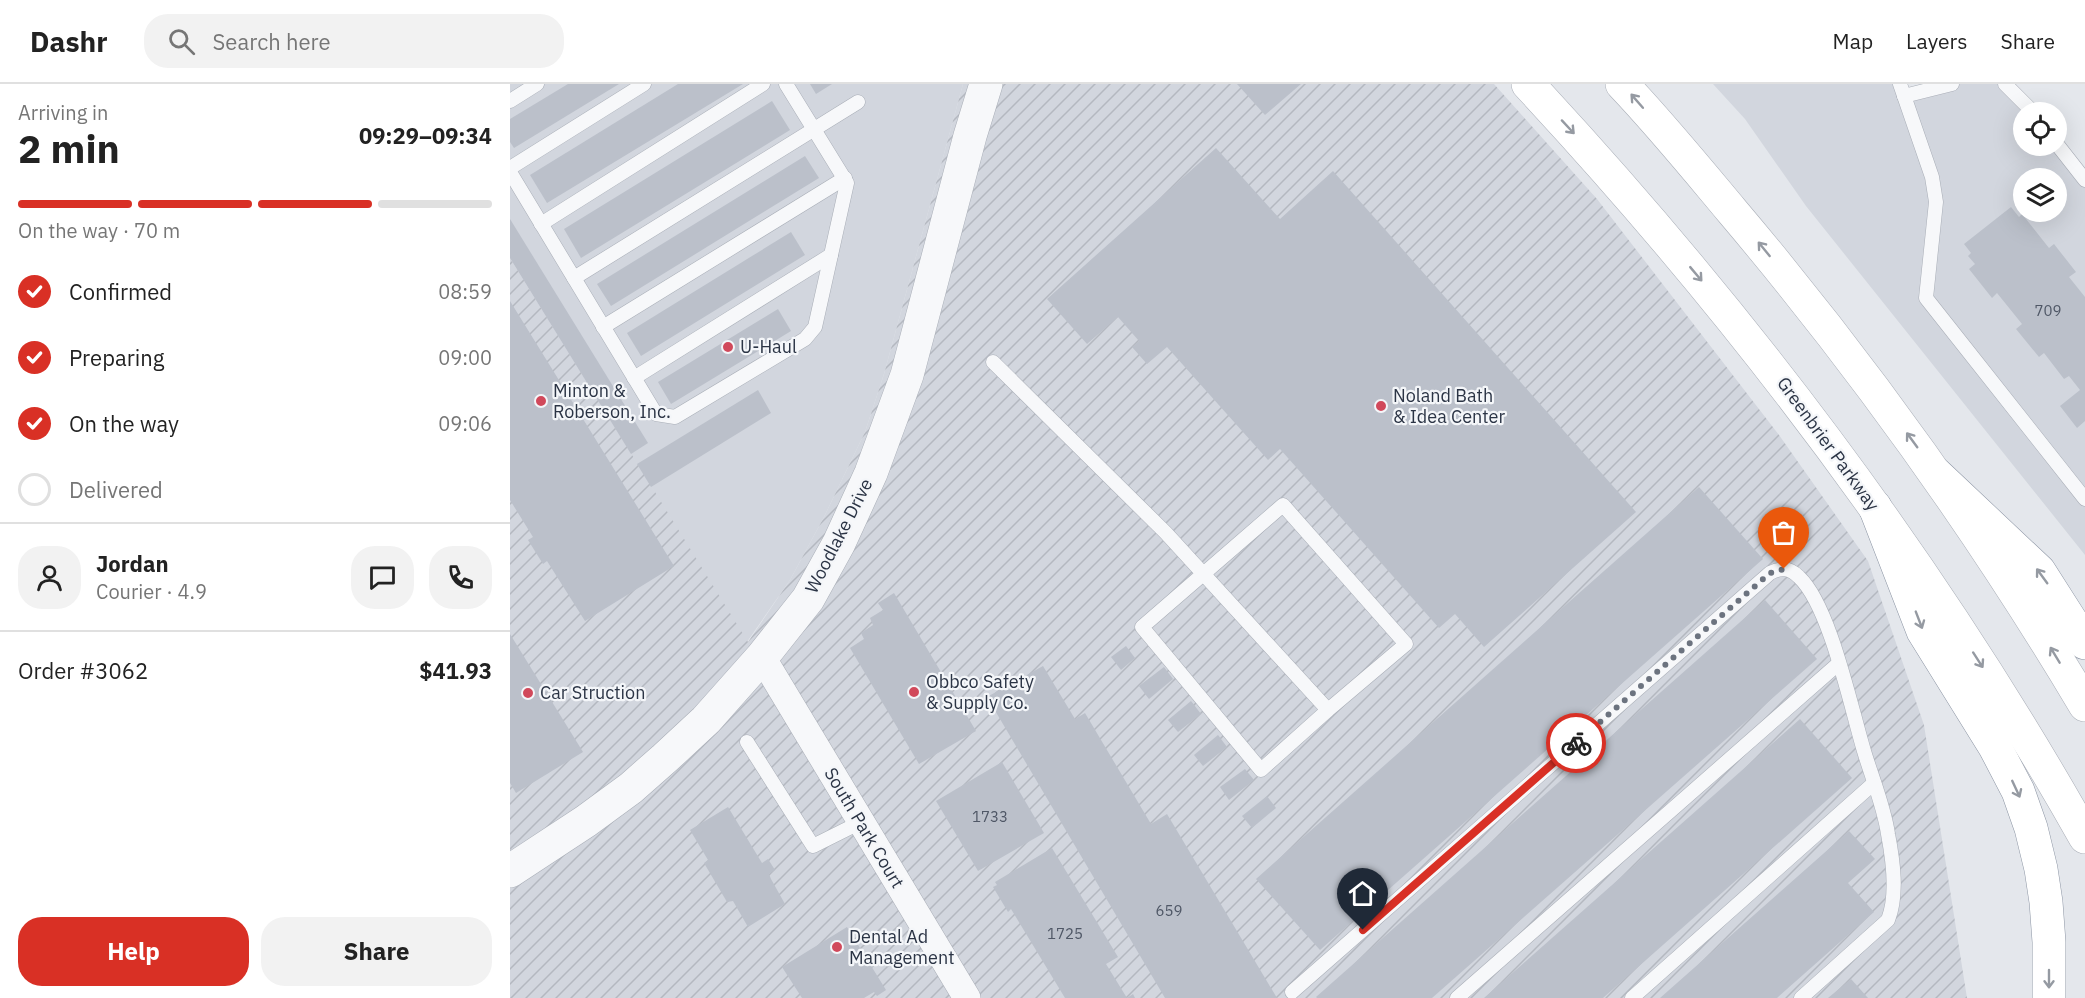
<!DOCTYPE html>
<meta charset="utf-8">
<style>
:root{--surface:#fff;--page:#f2f2f2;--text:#222;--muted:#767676;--line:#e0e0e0;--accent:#d93025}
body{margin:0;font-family:"IBM Plex Sans",sans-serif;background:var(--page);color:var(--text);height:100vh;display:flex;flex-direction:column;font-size:22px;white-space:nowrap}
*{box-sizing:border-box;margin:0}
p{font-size:20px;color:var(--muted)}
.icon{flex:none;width:33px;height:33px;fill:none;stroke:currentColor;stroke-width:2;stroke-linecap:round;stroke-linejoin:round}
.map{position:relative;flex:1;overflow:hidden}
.drawer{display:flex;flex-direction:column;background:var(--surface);width:510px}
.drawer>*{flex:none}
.fabs{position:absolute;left:1503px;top:18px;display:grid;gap:12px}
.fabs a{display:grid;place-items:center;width:54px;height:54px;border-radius:50%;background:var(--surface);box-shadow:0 6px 24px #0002;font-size:30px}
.pin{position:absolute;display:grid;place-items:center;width:51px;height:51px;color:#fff;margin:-62px -26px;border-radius:50% 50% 50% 0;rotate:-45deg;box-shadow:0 0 6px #0007}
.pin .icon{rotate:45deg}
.courier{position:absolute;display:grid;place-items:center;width:60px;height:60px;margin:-30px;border:4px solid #d93025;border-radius:50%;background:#fff;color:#222;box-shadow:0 2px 8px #0007}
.headline em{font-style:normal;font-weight:700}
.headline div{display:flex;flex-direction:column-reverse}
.headline{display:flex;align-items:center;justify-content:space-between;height:102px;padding:0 18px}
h1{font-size:39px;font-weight:700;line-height:45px}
.bar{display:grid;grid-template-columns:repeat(4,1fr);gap:9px 6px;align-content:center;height:72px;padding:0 18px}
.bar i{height:8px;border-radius:4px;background:var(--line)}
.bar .current{background:var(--accent)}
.bar p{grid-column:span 4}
.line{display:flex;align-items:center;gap:15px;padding:0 18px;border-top:2px solid var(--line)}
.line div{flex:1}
.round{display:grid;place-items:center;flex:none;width:63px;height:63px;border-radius:24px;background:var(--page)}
ol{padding:0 18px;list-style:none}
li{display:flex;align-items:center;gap:18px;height:66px}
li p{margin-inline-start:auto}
li .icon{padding:6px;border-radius:50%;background:var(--accent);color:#fff;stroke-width:4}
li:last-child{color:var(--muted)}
li i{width:33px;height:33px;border:3px solid var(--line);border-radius:50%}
.action{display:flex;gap:12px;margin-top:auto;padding:12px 18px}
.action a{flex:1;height:69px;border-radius:24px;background:var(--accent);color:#fff;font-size:24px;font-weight:700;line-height:69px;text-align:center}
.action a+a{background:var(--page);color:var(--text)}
header{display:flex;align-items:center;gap:36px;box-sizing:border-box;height:84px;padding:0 30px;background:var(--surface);border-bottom:2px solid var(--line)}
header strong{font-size:28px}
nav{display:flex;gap:33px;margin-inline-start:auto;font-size:21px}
.search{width:420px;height:54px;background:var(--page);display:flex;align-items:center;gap:15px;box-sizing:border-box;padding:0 21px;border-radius:24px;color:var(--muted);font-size:22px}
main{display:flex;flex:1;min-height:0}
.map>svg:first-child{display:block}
.built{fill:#d2d6de;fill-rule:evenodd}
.industrial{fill:url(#industrial-furrows)}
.building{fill:#bbc0ca}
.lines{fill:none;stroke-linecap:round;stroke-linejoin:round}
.service-casing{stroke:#a9aeb7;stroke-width:15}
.minor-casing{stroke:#a9aeb7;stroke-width:28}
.tertiary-casing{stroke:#a9aeb7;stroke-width:34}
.secondary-casing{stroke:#a9aeb7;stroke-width:34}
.motorway-casing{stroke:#8b94a3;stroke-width:34}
.service{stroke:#f7f8fa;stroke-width:14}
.minor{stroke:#f7f8fa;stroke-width:27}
.tertiary{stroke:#f7f8fa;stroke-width:33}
.secondary{stroke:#fff;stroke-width:33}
.motorway{stroke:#fff;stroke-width:33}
.oneway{stroke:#959aa2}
.done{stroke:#6c737f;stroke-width:6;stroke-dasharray:0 10.8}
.route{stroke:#d93025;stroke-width:8}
.poi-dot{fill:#d1495b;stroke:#f4f6f9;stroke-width:2}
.labels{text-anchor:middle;stroke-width:4.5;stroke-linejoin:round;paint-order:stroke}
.number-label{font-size:15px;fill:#4f5766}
.poi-label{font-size:18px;fill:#2b3445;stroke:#f4f6f9;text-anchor:start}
.street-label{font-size:18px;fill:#2b3445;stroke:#f4f6f9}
</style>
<header>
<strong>Dashr</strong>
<div class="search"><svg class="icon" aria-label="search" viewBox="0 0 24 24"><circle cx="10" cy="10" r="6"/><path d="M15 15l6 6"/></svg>Search here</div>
<nav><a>Map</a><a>Layers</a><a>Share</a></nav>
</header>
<main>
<section class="drawer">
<div class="headline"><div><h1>2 min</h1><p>Arriving in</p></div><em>09:29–09:34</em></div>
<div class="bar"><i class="current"></i><i class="current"></i><i class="current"></i><i></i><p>On the way · 70 m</p></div>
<ol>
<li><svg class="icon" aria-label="check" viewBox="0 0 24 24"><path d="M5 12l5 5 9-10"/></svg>Confirmed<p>08:59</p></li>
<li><svg class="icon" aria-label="check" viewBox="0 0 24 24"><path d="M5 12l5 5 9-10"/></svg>Preparing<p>09:00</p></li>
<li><svg class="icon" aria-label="check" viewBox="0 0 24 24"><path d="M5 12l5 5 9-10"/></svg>On the way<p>09:06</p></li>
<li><i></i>Delivered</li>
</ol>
<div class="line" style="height:108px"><a class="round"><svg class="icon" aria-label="person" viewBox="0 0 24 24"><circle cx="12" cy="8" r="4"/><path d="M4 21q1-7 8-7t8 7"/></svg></a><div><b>Jordan</b><p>Courier · 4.9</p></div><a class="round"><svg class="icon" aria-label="chat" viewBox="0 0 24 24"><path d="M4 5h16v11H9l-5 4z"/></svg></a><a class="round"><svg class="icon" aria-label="phone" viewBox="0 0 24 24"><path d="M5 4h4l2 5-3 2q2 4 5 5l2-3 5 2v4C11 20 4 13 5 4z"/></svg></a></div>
<div class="line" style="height:78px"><div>Order #3062</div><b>$41.93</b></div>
<div class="action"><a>Help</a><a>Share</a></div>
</section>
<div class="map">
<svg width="1575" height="914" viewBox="0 0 1575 914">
<defs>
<pattern id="industrial-furrows" width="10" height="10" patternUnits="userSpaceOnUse" patternTransform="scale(1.5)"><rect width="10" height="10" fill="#d2d6de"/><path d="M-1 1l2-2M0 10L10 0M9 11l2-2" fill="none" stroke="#b4b8c0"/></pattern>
</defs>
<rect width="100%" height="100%" fill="#e4e7ec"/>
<g class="built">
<polygon points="0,0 453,0 374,290 355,348 314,433 280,496 237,558 0,174"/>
<path d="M1203,0H1390L1394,11L1442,0H1495L1518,28H1514V62H1545L1575,98V471L1296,122L1235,35ZM1514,94H1546V128H1514Z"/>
</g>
<polygon class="industrial" points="453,0 984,0 1087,115 1269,351 1358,477 1414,641 1457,914 0,914 0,174 238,558 280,496 314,433 355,348 374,290"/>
<g class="building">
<polygon points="58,0 109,0 4,64 0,58 0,35"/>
<polygon points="168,0 233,0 37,119 20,91"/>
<polygon points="300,0 322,0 306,10"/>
<polygon points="727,0 791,0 755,31"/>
<polygon points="262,17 280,46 71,174 54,145"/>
<polygon points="706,64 770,135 823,87 1126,428 974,563 945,530 929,544 770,365 758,376 657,263 637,280 622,263 629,257 608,233 577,260 537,215"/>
<polygon points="295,72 309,94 101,222 87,200"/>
<polygon points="1501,123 1509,133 1512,130 1539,164 1544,160 1566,188 1559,193 1575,213 1575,337 1567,344 1550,322 1570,306 1559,292 1554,295 1534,269 1529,273 1506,245 1512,240 1487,209 1482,214 1459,185 1465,180 1458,172 1461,169 1454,160"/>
<polygon points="0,135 138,359 121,370 0,174"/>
<polygon points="281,148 295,171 131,272 117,249"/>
<polygon points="0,217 164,482 75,537 37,477 33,480 18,456 23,453 0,416"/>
<polygon points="268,225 281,247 161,320 148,298"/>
<polygon points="248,306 261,329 141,403 127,380"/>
<polygon points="1189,403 1253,475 810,866 746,795"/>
<polygon points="384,509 466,647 409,680 340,564 354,555 351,549 363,541 360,534 373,526 368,519"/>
<polygon points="1255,516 1307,575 922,914 807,914 806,913"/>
<polygon points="0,550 73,668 6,709 0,699"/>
<polygon points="616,562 625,574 611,586 601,573"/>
<polygon points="533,582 565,635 575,629 641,740 657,730 767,914 655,914 477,613"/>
<polygon points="654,583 663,595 639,615 629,602"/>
<polygon points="681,617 691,630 668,648 658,636"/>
<polygon points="1290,635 1342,694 1093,914 974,914"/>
<polygon points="708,651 717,663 693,682 684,671"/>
<polygon points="492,678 534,749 468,787 426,717"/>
<polygon points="735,685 744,696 719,716 710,703"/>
<polygon points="757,712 766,724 742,744 732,732"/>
<polygon points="218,723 252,779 258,775 265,786 259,790 261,795 275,820 238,843 223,817 217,818 194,779 198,776 180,746"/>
<polygon points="1339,747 1365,775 1338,799 1364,828 1267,914 1150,914"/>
<polygon points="542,764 608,873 596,880 617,914 623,910 625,914 555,914 501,825 498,828 483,803 487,801 485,798"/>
<polygon points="337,843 376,906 367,912 364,908 354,914 292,914 272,883"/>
<polygon points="1341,895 1358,914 1318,914"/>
</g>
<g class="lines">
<defs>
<g id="service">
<polyline points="1390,0 1422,93 1426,118 1416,214 1575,415"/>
<polyline points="1495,0 1523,28"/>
<polyline points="1394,12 1442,0"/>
<polyline points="0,17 27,0"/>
<polyline points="1546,59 1575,96"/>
<polyline points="0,84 134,0"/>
<polyline points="0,88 146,330 165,333 295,255 305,243 337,99 276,0"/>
<polyline points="31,140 253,0"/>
<polyline points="64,194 348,18"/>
<polyline points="93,243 335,94"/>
<polyline points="483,278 656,449 818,626 751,686 632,543 773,421 896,560 818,626"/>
<polyline points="124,294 321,171"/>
<polyline points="237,658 303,762 351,738"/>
<path d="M782,908L1260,489C1271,483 1280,484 1289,493C1320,522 1341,624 1354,667C1362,694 1374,722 1378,750C1383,776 1388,811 1378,836L1291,914"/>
<polyline points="947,914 1328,580"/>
<polyline points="1122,914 1364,699"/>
</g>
<polyline id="minor" points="252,573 457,914"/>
<polyline id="tertiary" points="0,787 76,737 121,704 155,674 196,636 252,573 298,515 329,459 361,389 397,291 460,52 476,0"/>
<g id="secondary">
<path d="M1018,0C1231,229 1421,480 1575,753"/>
<path d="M1112,0C1151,41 1186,84 1222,127C1354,283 1470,445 1575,621"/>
</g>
<g id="motorway">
<polyline points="1426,390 1529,487 1575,559"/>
<polyline points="1365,423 1413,547 1485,663 1508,707 1521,744 1531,785 1536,818 1539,858 1539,914"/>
</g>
</defs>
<use href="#service" class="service-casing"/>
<use href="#minor" class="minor-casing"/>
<use href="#tertiary" class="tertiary-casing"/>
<use href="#secondary" class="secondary-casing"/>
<use href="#motorway" class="motorway-casing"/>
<use href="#service" class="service"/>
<use href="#minor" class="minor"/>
<use href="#tertiary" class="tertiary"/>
<use href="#secondary" class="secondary"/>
<use href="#motorway" class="motorway"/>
</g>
<defs><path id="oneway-shaft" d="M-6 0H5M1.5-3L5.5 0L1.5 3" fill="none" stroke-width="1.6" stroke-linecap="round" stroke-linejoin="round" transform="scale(1.5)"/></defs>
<g class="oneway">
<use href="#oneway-shaft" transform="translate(1127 17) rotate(-131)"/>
<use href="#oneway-shaft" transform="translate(1058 43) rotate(47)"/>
<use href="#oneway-shaft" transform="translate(1254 165) rotate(-129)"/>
<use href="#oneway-shaft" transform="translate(1186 190) rotate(50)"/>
<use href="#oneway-shaft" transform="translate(1402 356) rotate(-126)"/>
<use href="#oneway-shaft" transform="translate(1532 492) rotate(-126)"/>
<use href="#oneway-shaft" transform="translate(1409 536) rotate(69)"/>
<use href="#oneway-shaft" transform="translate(1545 571) rotate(-121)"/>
<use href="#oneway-shaft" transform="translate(1468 576) rotate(57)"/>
<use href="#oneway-shaft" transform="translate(1506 705) rotate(65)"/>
<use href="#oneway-shaft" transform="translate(1539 895) rotate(90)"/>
</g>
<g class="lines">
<polyline class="done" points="1066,659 1260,489 1274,485"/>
<polyline class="route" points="853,846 1066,659"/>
</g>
<g class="poi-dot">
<circle cx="218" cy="263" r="6"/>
<circle cx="31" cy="317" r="6"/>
<circle cx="871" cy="322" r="6"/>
<circle cx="404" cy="608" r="6"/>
<circle cx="18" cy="609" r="6"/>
<circle cx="327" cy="863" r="6"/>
</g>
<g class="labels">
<g class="number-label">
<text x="1538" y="232">709</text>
<text x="480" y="738">1733</text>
<text x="659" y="832">659</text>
<text x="555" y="855">1725</text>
</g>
<g class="poi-label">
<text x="230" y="269">U-Haul</text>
<text x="43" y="313">Minton &amp;<tspan x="43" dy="21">Roberson, Inc.</tspan></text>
<text x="883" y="318">Noland Bath<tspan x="883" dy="21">&amp; Idea Center</tspan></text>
<text x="416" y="604">Obbco Safety<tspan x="416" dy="21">&amp; Supply Co.</tspan></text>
<text x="30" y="615">Car Struction</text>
<text x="339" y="859">Dental Ad<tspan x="339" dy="21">Management</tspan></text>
</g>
<g class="street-label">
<text transform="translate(1318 360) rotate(54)" y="6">Greenbrier Parkway</text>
<text transform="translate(329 452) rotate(-63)" y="6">Woodlake Drive</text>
<text transform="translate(354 744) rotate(59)" y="6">South Park Court</text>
</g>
</g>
</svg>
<div class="fabs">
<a><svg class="icon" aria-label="locate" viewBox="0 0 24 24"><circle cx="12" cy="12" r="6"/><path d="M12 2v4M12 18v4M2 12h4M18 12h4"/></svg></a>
<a><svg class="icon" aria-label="layers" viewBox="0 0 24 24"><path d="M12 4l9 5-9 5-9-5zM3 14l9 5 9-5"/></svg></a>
</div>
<div class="pin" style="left:1274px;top:485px;background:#ea580c"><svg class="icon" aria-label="bag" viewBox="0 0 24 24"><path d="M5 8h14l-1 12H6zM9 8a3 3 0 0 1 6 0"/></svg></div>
<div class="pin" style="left:853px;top:846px;background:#1f2937"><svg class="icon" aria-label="home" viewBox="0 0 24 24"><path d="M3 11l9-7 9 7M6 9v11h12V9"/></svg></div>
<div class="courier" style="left:1066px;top:659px"><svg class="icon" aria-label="bike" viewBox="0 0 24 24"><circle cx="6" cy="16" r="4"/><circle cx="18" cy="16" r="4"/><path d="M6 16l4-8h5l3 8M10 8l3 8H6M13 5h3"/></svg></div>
</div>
</main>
